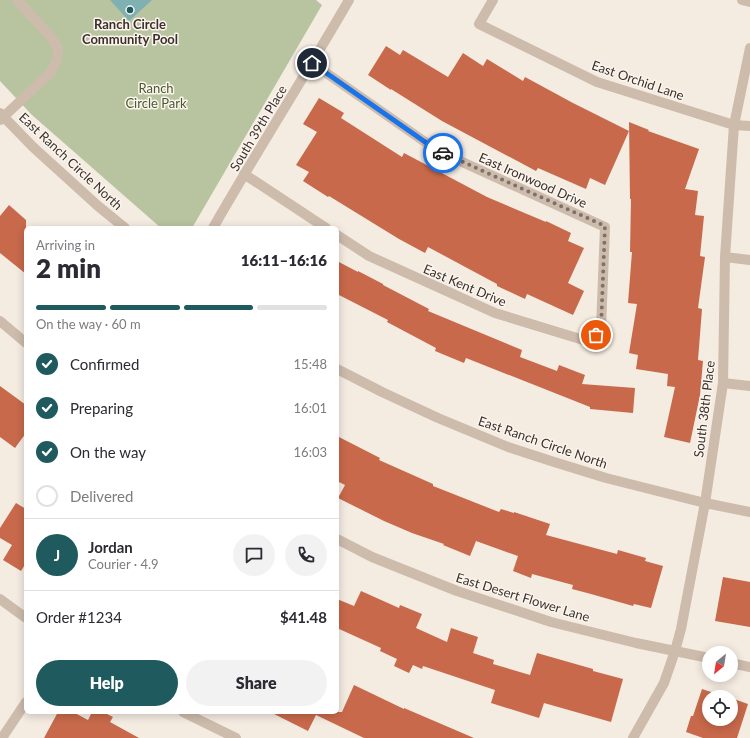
<!DOCTYPE html>
<meta charset="utf-8">
<style>
:root{--surface:#fff;--page:#f2f2f3;--text:#2b2b33;--muted:#7c7c81;--line:#e1e1e2;--accent:#1f5a5e}
body{margin:0;font-family:Lato,sans-serif;background:var(--page);color:var(--text);height:100vh;display:flex;flex-direction:column;font-size:15px;white-space:nowrap}
*{box-sizing:border-box;margin:0}
p{font-size:13px;color:var(--muted)}
.icon{flex:none;width:22px;height:22px;fill:none;stroke:currentColor;stroke-width:2;stroke-linecap:round;stroke-linejoin:round}
.map{position:relative;flex:1;overflow:hidden}
.panel{position:absolute;left:24px;top:226px;width:315px;height:488px;display:flex;flex-direction:column;background:var(--surface);border-radius:6px;box-shadow:0 2px 10px #0003}
.panel>*{flex:none}
.needle{width:26px;rotate:210deg}
.controls{position:absolute;left:702px;top:646px;display:grid;gap:8px}
.controls a{display:grid;place-items:center;width:36px;height:36px;border-radius:50%;background:var(--surface);box-shadow:0 2px 10px #0003;font-size:20px}
.pin{position:absolute;display:grid;place-items:center;width:34px;height:34px;color:#fff;margin:-17px;border:2px solid #fff;border-radius:50%;box-shadow:0 1px 4px #0007}
.courier{position:absolute;display:grid;place-items:center;width:40px;height:40px;margin:-20px;border:3px solid #1a73e8;border-radius:50%;background:#fff;color:#222;box-shadow:0 1px 5px #0007}
.head em{font-style:normal;font-weight:800}
.head div{display:flex;flex-direction:column-reverse}
.head{display:flex;align-items:center;justify-content:space-between;height:68px;padding:0 12px}
h1{font-size:26px;font-weight:800;line-height:30px}
.bar{display:grid;grid-template-columns:repeat(4,1fr);gap:6px 4px;align-content:center;height:48px;padding:0 12px}
.bar i{height:5px;border-radius:3px;background:var(--line)}
.bar .on{background:var(--accent)}
.bar p{grid-column:span 4}
.line{display:flex;align-items:center;gap:10px;padding:0 12px;border-top:1px solid var(--line)}
.line div{flex:1}
.round{display:grid;place-items:center;flex:none;width:42px;height:42px;border-radius:21px;background:var(--page)}
ol{padding:0 12px;list-style:none}
li{display:flex;align-items:center;gap:12px;height:44px}
li p{margin-inline-start:auto}
li .icon{padding:4px;border-radius:50%;background:var(--accent);color:#fff;stroke-width:4}
li:last-child{color:var(--muted)}
li i{width:22px;height:22px;border:2px solid var(--line);border-radius:50%}
.action{display:flex;gap:8px;margin-top:auto;padding:8px 12px}
.action a{flex:1;height:46px;border-radius:24px;background:var(--accent);color:#fff;font-size:16px;font-weight:800;line-height:46px;text-align:center}
.action a+a{background:var(--page);color:var(--text)}
.map>svg:first-child{display:block}
.green{fill:#b8c4a0}
.water{fill:#7fb0b2}
.building{fill:#c8694b}
.lines{fill:none;stroke-linecap:round;stroke-linejoin:round}
.minor{stroke:#cdbbac;stroke-width:10}
.done{stroke:#7c716b;stroke-width:4;stroke-dasharray:0 7.2}
.route{stroke:#1a73e8;stroke-width:5}
.poi-dot{fill:#1f5a5e;stroke:#fbf5ee;stroke-width:1.5}
.labels{text-anchor:middle;stroke-width:3;stroke-linejoin:round;paint-order:stroke}
.poi-label{font-size:13px;font-weight:bold;fill:#3b302b;stroke:#fbf5ee}
.street-label{font-size:13px;fill:#3b302b;stroke:#fbf5ee}
.park-label{font-size:13px;fill:#4a5a2e;stroke:#fbf5ee}
</style>
<div class="map">
<svg width="750" height="738" viewBox="0 0 750 738">
<rect width="100%" height="100%" fill="#f4ebe1"/>
<polygon class="green" points="0,0 316,0 322,5 192,228 161,228 32,115 0,81"/>
<polygon class="water" points="110,0 152,0 129,21"/>
<g class="building">
<polygon points="386,46 400,55 403,50 448,77 463,53 483,66 487,59 523,81 525,77 573,103 629,131 605,185 590,178 586,189 538,168 536,171 442,121 391,89 391,90 368,75"/>
<polygon points="319,98 344,113 341,118 402,157 404,153 487,197 546,222 546,221 571,233 568,241 584,248 568,283 584,291 573,315 527,294 525,299 497,286 497,284 428,247 425,253 399,239 329,196 328,197 303,181 309,172 296,165 317,132 303,124"/>
<polygon points="629,122 649,130 648,131 699,149 685,189 698,191 695,215 704,216 700,256 705,257 698,308 702,309 698,360 703,361 700,395 690,443 664,437 675,387 667,386 668,374 636,369 638,355 629,353 637,304 628,303 632,252 630,252 631,199 630,199"/>
<polygon points="9,205 26,220 26,274 0,253 0,216"/>
<polygon points="337,261 358,272 358,271 383,284 383,285 429,309 428,311 522,350 520,357 557,371 559,365 585,375 582,384 635,388 633,413 590,409 590,407 466,358 464,363 435,351 436,348 387,322 388,320 337,294"/>
<polygon points="0,386 26,405 26,433 15,448 0,437"/>
<polygon points="337,436 380,458 379,460 433,484 433,486 499,512 501,509 514,513 514,512 550,524 546,535 617,554 618,550 646,558 645,561 663,566 651,608 634,604 633,606 591,594 572,589 573,585 532,574 531,578 513,571 518,556 476,541 470,556 443,545 444,544 412,533 384,521 338,498 345,485 337,481"/>
<polygon points="16,503 26,509 26,563 21,571 3,560 12,545 0,538 0,528"/>
<polygon points="723,577 750,582 750,627 715,621"/>
<polygon points="361,591 399,608 400,605 422,614 416,628 447,642 451,628 478,637 473,653 494,660 493,664 530,675 537,653 593,669 593,671 623,679 611,722 544,703 539,718 491,703 495,690 423,666 422,669 413,665 409,673 394,666 397,659 380,651 381,648 337,628 337,599 354,606"/>
<polygon points="354,685 404,709 404,708 474,738 364,738 316,715 308,731 270,712 342,712"/>
<polygon points="702,689 726,697 709,697 709,719 731,719 731,698 748,704 737,738 703,738 686,732 691,716 693,716"/>
<polygon points="58,712 73,712 88,720 92,712 103,712 113,717 110,722 139,738 44,738"/>
</g>
<g class="lines">
<g class="minor">
<polyline points="493,0 479,24 597,82 734,125 750,126"/>
<polyline points="742,0 750,2"/>
<polyline points="312,63 438,151 605,227 601,328 590,342 495,313 369,256 337,235"/>
<polyline points="0,113 33,147 98,206 125,228"/>
<polyline points="0,120 51,72 57,59 58,48 50,36 17,0"/>
<polyline points="244,174 326,228"/>
<path d="M213,228C257,151 305,76 349,0"/>
<polyline points="725,257 750,260"/>
<polyline points="0,321 26,343"/>
<polyline points="337,369 382,392 438,418 508,447 551,461 606,478 705,503 750,512"/>
<polyline points="723,383 750,386"/>
<polyline points="337,539 372,557 457,591 551,622 636,643 709,658"/>
<polyline points="0,599 26,618"/>
<polyline points="731,663 750,667"/>
<polyline points="183,712 236,738"/>
<polyline points="2,738 26,702"/>
<polyline points="633,738 664,683 675,651 681,629 705,503 723,383 725,257 734,125 750,48"/>
</g>
</g>
<g class="lines">
<polyline class="done" points="443,153 605,226 601,328 596,335"/>
<polyline class="route" points="312,63 438,151 443,153"/>
</g>
<circle class="poi-dot" cx="130" cy="10" r="4"/>
<g class="labels">
<g class="poi-label">
<text x="130" y="29">Ranch Circle<tspan x="130" dy="15">Community Pool</tspan></text>
</g>
<g class="street-label">
<text transform="translate(638 80) rotate(19)" y="5">East Orchid Lane</text>
<text transform="translate(258 128) rotate(-59)" y="5">South 39th Place</text>
<text transform="translate(71 161) rotate(43)" y="5">East Ranch Circle North</text>
<text transform="translate(533 180) rotate(24)" y="5">East Ironwood Drive</text>
<text transform="translate(465 285) rotate(23)" y="5">East Kent Drive</text>
<text transform="translate(704 409) rotate(-83)" y="5">South 38th Place</text>
<text transform="translate(543 442) rotate(19)" y="5">East Ranch Circle North</text>
<text transform="translate(523 597) rotate(17)" y="5">East Desert Flower Lane</text>
</g>
<g class="park-label">
<text x="156" y="93">Ranch<tspan x="156" dy="15">Circle Park</tspan></text>
</g>
</g>
</svg>
<div class="controls">
<a><svg class="needle" viewBox="-14 -14 28 28"><path d="M0-13l5 13h-10z" fill="#e53935"/><path d="M0 13l5-13h-10z" fill="#7c7c81"/></svg></a>
<a><svg class="icon" aria-label="locate" viewBox="0 0 24 24"><circle cx="12" cy="12" r="6"/><path d="M12 2v4M12 18v4M2 12h4M18 12h4"/></svg></a>
</div>
<div class="pin" style="left:596px;top:335px;background:#ea580c"><svg class="icon" aria-label="bag" viewBox="0 0 24 24"><path d="M5 8h14l-1 12H6zM9 8a3 3 0 0 1 6 0"/></svg></div>
<div class="pin" style="left:312px;top:63px;background:#1f2937"><svg class="icon" aria-label="home" viewBox="0 0 24 24"><path d="M3 11l9-7 9 7M6 9v11h12V9"/></svg></div>
<div class="courier" style="left:443px;top:153px"><svg class="icon" aria-label="car" viewBox="0 0 24 24"><path d="M5 17H2v-5l4-1 3-4h7l3 4 3 1v5h-3M9 17h6M6 11h13"/><circle cx="7" cy="17" r="2"/><circle cx="17" cy="17" r="2"/></svg></div>
<section class="panel">
<div class="head"><div><h1>2 min</h1><p>Arriving in</p></div><em>16:11–16:16</em></div>
<div class="bar"><i class="on"></i><i class="on"></i><i class="on"></i><i></i><p>On the way · 60 m</p></div>
<ol>
<li><svg class="icon" aria-label="check" viewBox="0 0 24 24"><path d="M5 12l5 5 9-10"/></svg>Confirmed<p>15:48</p></li>
<li><svg class="icon" aria-label="check" viewBox="0 0 24 24"><path d="M5 12l5 5 9-10"/></svg>Preparing<p>16:01</p></li>
<li><svg class="icon" aria-label="check" viewBox="0 0 24 24"><path d="M5 12l5 5 9-10"/></svg>On the way<p>16:03</p></li>
<li><i></i>Delivered</li>
</ol>
<div class="line" style="height:72px"><b class="round" style="background:var(--accent);color:#fff">J</b><div><b>Jordan</b><p>Courier · 4.9</p></div><a class="round"><svg class="icon" aria-label="chat" viewBox="0 0 24 24"><path d="M4 5h16v11H9l-5 4z"/></svg></a><a class="round"><svg class="icon" aria-label="phone" viewBox="0 0 24 24"><path d="M5 4h4l2 5-3 2q2 4 5 5l2-3 5 2v4C11 20 4 13 5 4z"/></svg></a></div>
<div class="line" style="height:52px"><div>Order #1234</div><b>$41.48</b></div>
<div class="action"><a>Help</a><a>Share</a></div>
</section>
</div>
